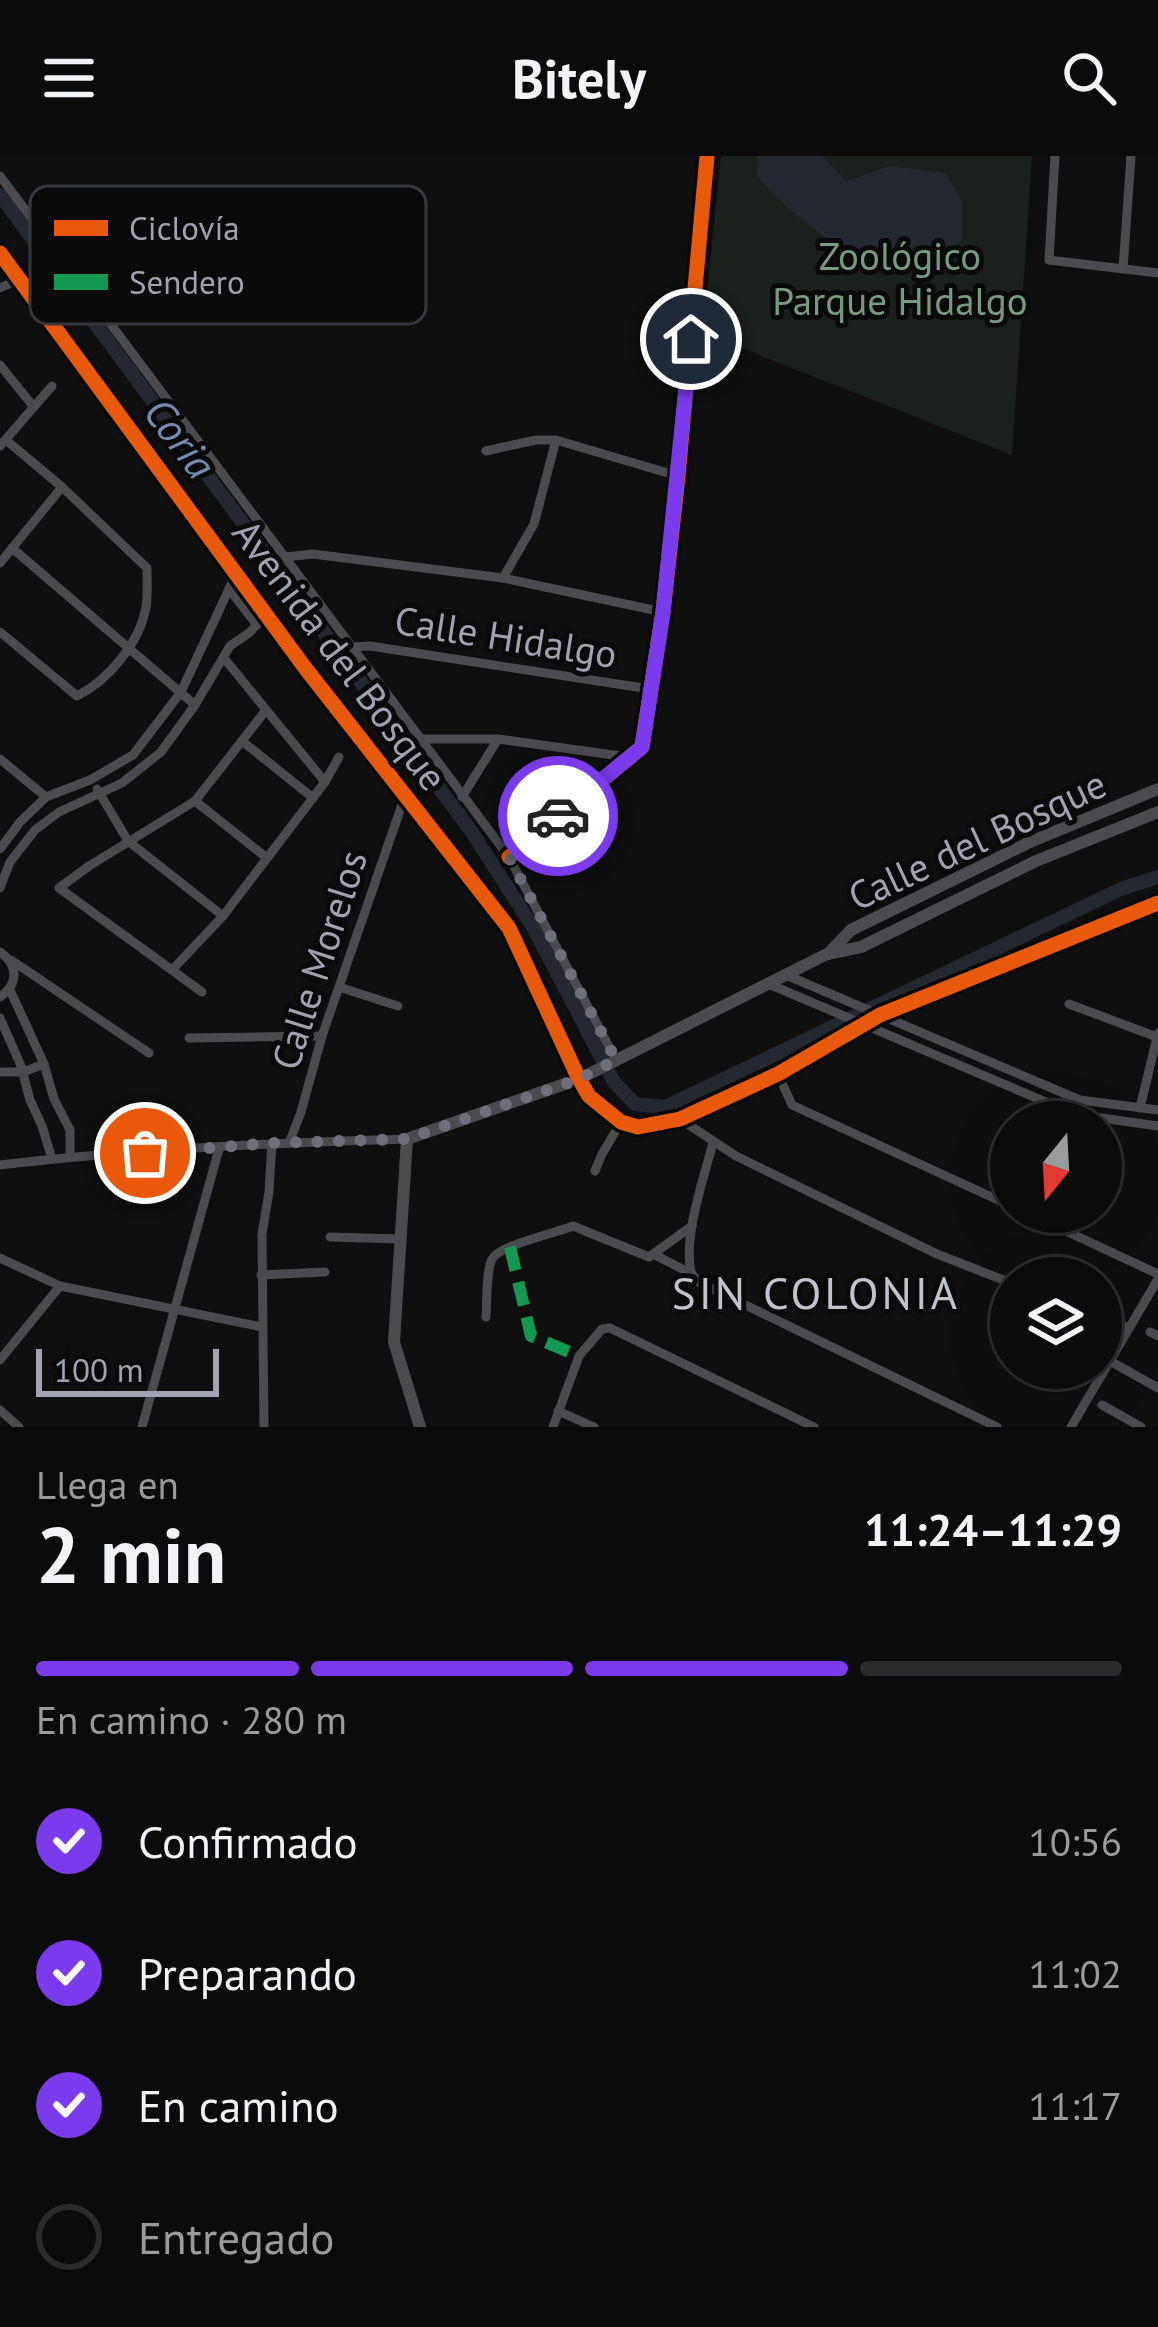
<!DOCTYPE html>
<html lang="es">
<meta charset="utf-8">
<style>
:root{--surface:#0b0b0c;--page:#19191a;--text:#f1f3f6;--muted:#9a9b9d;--line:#2b2b2d;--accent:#7c3aed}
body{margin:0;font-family:"PT Sans",sans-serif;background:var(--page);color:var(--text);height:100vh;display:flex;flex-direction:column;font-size:45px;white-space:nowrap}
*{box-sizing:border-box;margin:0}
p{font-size:39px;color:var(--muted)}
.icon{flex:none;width:66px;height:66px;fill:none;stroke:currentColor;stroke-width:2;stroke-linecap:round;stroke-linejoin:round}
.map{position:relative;height:1271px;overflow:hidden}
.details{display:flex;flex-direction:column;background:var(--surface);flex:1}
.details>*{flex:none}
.needle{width:78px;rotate:198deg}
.tools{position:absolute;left:990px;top:945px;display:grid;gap:24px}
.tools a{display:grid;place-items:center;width:132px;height:132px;border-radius:50%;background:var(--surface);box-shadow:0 12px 48px #0002,0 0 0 3px var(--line);font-size:60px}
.scale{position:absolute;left:36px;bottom:30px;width:183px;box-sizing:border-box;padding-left:12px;border:6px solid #a1a3b1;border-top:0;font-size:33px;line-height:42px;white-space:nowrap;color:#a1a3b1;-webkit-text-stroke:9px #0a0a0b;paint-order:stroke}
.pin{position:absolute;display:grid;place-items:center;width:102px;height:102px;color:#fff;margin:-51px;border:6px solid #fff;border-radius:50%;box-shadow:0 3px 12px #0007}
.courier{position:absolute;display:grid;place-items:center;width:120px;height:120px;margin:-60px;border:9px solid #7c3aed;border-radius:50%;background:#fff;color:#222;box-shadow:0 3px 15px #0007}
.summary em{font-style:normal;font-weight:600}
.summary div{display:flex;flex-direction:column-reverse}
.summary{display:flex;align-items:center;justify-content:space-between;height:204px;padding:0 36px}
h1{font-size:78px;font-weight:600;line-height:90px}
.bar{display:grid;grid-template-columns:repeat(4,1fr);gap:18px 12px;align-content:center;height:144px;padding:0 36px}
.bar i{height:15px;border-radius:9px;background:var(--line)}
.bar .selected{background:var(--accent)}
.bar p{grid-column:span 4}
ol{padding:0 36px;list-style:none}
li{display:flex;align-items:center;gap:36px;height:132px}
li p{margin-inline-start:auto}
li .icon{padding:12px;border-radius:50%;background:var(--accent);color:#fff;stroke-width:4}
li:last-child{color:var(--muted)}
li i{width:66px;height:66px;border:6px solid var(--line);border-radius:50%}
header{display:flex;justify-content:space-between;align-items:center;height:156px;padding:0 36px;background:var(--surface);font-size:54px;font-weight:600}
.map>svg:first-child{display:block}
.green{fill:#1a201b}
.water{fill:#242830}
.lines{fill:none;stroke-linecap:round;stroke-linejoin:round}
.canal{stroke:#242830;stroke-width:14}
.minor{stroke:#4a4a4f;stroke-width:9}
.tertiary{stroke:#4a4a4f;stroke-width:12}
.quiet{stroke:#139951;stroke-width:12;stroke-dasharray:24 12;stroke-linecap:butt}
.cycleway-casing{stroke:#0a0a0b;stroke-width:22}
.cycleway{stroke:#e8590c;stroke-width:15}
.done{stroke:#6e6f79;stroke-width:12;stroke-dasharray:0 21.6}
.route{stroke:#7c3aed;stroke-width:15}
.labels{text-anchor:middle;stroke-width:10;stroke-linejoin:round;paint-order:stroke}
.park-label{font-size:39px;fill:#789c80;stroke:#0a0a0b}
.street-label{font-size:39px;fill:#a1a3b1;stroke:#0a0a0b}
.water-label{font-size:42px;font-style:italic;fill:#778bac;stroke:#0a0a0b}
.quarter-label{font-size:45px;letter-spacing:3px;fill:#c1c3cd;stroke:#0a0a0b}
.key{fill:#0a0a0b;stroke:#37383d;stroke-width:3}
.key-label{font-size:33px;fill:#a1a3b1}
</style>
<header><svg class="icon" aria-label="menu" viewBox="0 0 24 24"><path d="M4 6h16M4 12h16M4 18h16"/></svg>Bitely<svg class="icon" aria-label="search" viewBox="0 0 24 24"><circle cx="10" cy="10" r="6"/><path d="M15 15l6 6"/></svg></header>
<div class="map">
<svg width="1158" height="1271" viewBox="0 0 1158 1271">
<rect width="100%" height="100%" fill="#0f0f10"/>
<polygon class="green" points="721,0 1032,0 1012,299 703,177"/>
<path class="water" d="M757,0H822L847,25L890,10L945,17L962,44V83L941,106C915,107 888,109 863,103C841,96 767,40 758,19C758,18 757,1 757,0Z"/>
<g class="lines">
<polyline class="canal" points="0,39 471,675 533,771 614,926 635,948 665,951 1121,733 1158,721"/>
<g class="minor">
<polyline points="1055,0 1049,104 1158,117"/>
<polyline points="0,20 509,701 616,904"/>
<polyline points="0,97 306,513 509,772 579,923 589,940 621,966 638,971 680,963 778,918 880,859 1158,747"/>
<polyline points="1123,113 1131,0"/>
<polyline points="0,132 20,123"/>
<polyline points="0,209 33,250"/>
<polyline points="0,290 52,230"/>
<polyline points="486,295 536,284 556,284 678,320"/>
<polyline points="12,392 195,549"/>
<polyline points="285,401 313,398 503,422 663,456"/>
<polyline points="0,407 62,331"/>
<polyline points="503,422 534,368 556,284"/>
<polyline points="229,433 257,469"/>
<path d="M0,476L77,540C109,524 140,486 146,451C148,439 147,425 147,412L62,331L6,284"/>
<polyline points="352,491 370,490 650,533"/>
<polyline points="224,502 325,626"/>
<polyline points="422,583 498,583 628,601"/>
<polyline points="242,585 313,642"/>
<polyline points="0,603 46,641"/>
<polyline points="97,633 128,685 223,760"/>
<polyline points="462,641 498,583"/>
<polyline points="195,645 267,702"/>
<polyline points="0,693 20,666 46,641 90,624 133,599 181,536 236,418"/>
<polyline points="509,701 642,591 663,456 678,320 707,0"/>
<polyline points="0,732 10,706 35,674 59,656 122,627 161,596 195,549 230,490 249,477 266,459"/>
<path d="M0,796C18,809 19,828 0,841"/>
<polyline points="11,804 149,897"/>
<polyline points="172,814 223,760 325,626 339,601"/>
<polyline points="786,819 1080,944 1158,954"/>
<polyline points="771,829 1074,958 1158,970"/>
<polyline points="339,831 398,850"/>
<polyline points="10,834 44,908 54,943 70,974 70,1001"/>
<polyline points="202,836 59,732 89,710 195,645 266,554"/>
<polyline points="1069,848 1157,881"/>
<polyline points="0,862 21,910 30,944 42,970 52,1003"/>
<polyline points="189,882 322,880"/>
<polyline points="0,916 23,916 44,908"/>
<polyline points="778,918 792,949 1011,1050"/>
<polyline points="1140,952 1158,877"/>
<polyline points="680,963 736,1000 937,1098 1011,1127"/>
<polyline points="289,987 301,956 322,880 405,640"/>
<path d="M0,1009C135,993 272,987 407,983"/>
<polyline points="595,1015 602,998 621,966"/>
<polyline points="1025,1056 1158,1118"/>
<polyline points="330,1081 400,1083"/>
<polyline points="655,1099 692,1118 698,1126 997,1271"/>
<polyline points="0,1102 60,1130 262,1171"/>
<path d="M691,1116C683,1079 704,1023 713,986"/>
<polyline points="261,1119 325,1116"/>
<path d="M486,1161C487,1147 486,1115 492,1103C500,1089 556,1077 573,1070L649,1101L692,1070"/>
<polyline points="1101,1161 1129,1172"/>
<polyline points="1150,1176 1158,1180"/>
<polyline points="0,1204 60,1130"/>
<polyline points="1110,1205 1158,1232"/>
<polyline points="1102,1249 1141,1271"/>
<polyline points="0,1254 19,1271"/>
<polyline points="558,1255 594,1271"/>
<polyline points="142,1271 219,993"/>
<polyline points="264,1271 262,1078 269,1036 272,987"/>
<polyline points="553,1271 579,1200 602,1173 610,1172 814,1271"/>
<polyline points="1071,1271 1158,1123"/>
</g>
<g class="tertiary">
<polyline points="828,798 851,774 1030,686 1158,633"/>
<polyline points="420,1271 394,1186 407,983 579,923 827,798 861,791 1036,705 1158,656"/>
</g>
<polyline class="quiet" points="510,1091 531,1180 579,1200"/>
<defs>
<g id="cycleway">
<polyline points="0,97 306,513 509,772 579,923 589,940 621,966 638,971 680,963 778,918 880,859 1158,747"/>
<polyline points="509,701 642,591 663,456 678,320 707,0"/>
</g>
</defs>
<use href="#cycleway" class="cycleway-casing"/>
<use href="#cycleway" class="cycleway"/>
</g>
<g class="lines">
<polyline class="done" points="145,997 272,987 407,983 579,923 616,904 509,701 558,660"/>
<polyline class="route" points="558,660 642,591 663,456 691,183"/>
</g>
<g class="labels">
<g class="park-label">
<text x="900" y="114">Zoológico<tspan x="900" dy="45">Parque Hidalgo</tspan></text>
</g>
<g class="street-label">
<text transform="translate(506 481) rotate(9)" y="14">Calle Hidalgo</text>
<text transform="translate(340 499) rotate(53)" y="14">Avenida del Bosque</text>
<text transform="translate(977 684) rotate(-25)" y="14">Calle del Bosque</text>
<text transform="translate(319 804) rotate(-72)" y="14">Calle Morelos</text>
</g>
<g class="water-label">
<text transform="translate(180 282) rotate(53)" y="15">Coria</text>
</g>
<g class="quarter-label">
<text x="816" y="1153">SIN COLONIA</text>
</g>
</g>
<rect x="30" y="30" width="396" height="138" rx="18" class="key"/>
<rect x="54" y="64" width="54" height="16" fill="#e8590c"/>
<rect x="54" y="118" width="54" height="16" fill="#139951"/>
<g class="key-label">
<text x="129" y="84">Ciclovía</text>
<text x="129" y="138">Sendero</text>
</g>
</svg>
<div class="tools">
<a><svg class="needle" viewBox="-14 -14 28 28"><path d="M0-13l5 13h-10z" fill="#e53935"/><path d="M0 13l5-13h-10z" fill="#9a9b9d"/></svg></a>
<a><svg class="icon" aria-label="layers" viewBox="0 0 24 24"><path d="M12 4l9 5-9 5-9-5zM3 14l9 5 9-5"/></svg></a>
</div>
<div class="scale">100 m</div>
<div class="pin" style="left:145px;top:997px;background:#ea580c"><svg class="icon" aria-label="bag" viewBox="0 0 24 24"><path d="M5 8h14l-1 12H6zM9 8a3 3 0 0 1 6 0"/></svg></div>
<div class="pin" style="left:691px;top:183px;background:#1f2937"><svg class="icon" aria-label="home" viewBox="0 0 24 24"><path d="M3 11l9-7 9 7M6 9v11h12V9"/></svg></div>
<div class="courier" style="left:558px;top:660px"><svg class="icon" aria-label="car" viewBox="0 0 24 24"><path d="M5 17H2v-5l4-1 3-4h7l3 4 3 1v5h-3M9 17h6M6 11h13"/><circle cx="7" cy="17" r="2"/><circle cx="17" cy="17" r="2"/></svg></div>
</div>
<section class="details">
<div class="summary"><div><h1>2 min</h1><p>Llega en</p></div><em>11:24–11:29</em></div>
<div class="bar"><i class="selected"></i><i class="selected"></i><i class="selected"></i><i></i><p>En camino · 280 m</p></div>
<ol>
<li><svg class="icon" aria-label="check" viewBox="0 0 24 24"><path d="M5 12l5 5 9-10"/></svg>Confirmado<p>10:56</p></li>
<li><svg class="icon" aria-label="check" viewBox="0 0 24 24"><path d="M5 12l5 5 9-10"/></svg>Preparando<p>11:02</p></li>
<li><svg class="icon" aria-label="check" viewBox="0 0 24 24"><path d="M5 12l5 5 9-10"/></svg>En camino<p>11:17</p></li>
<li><i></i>Entregado</li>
</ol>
</section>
